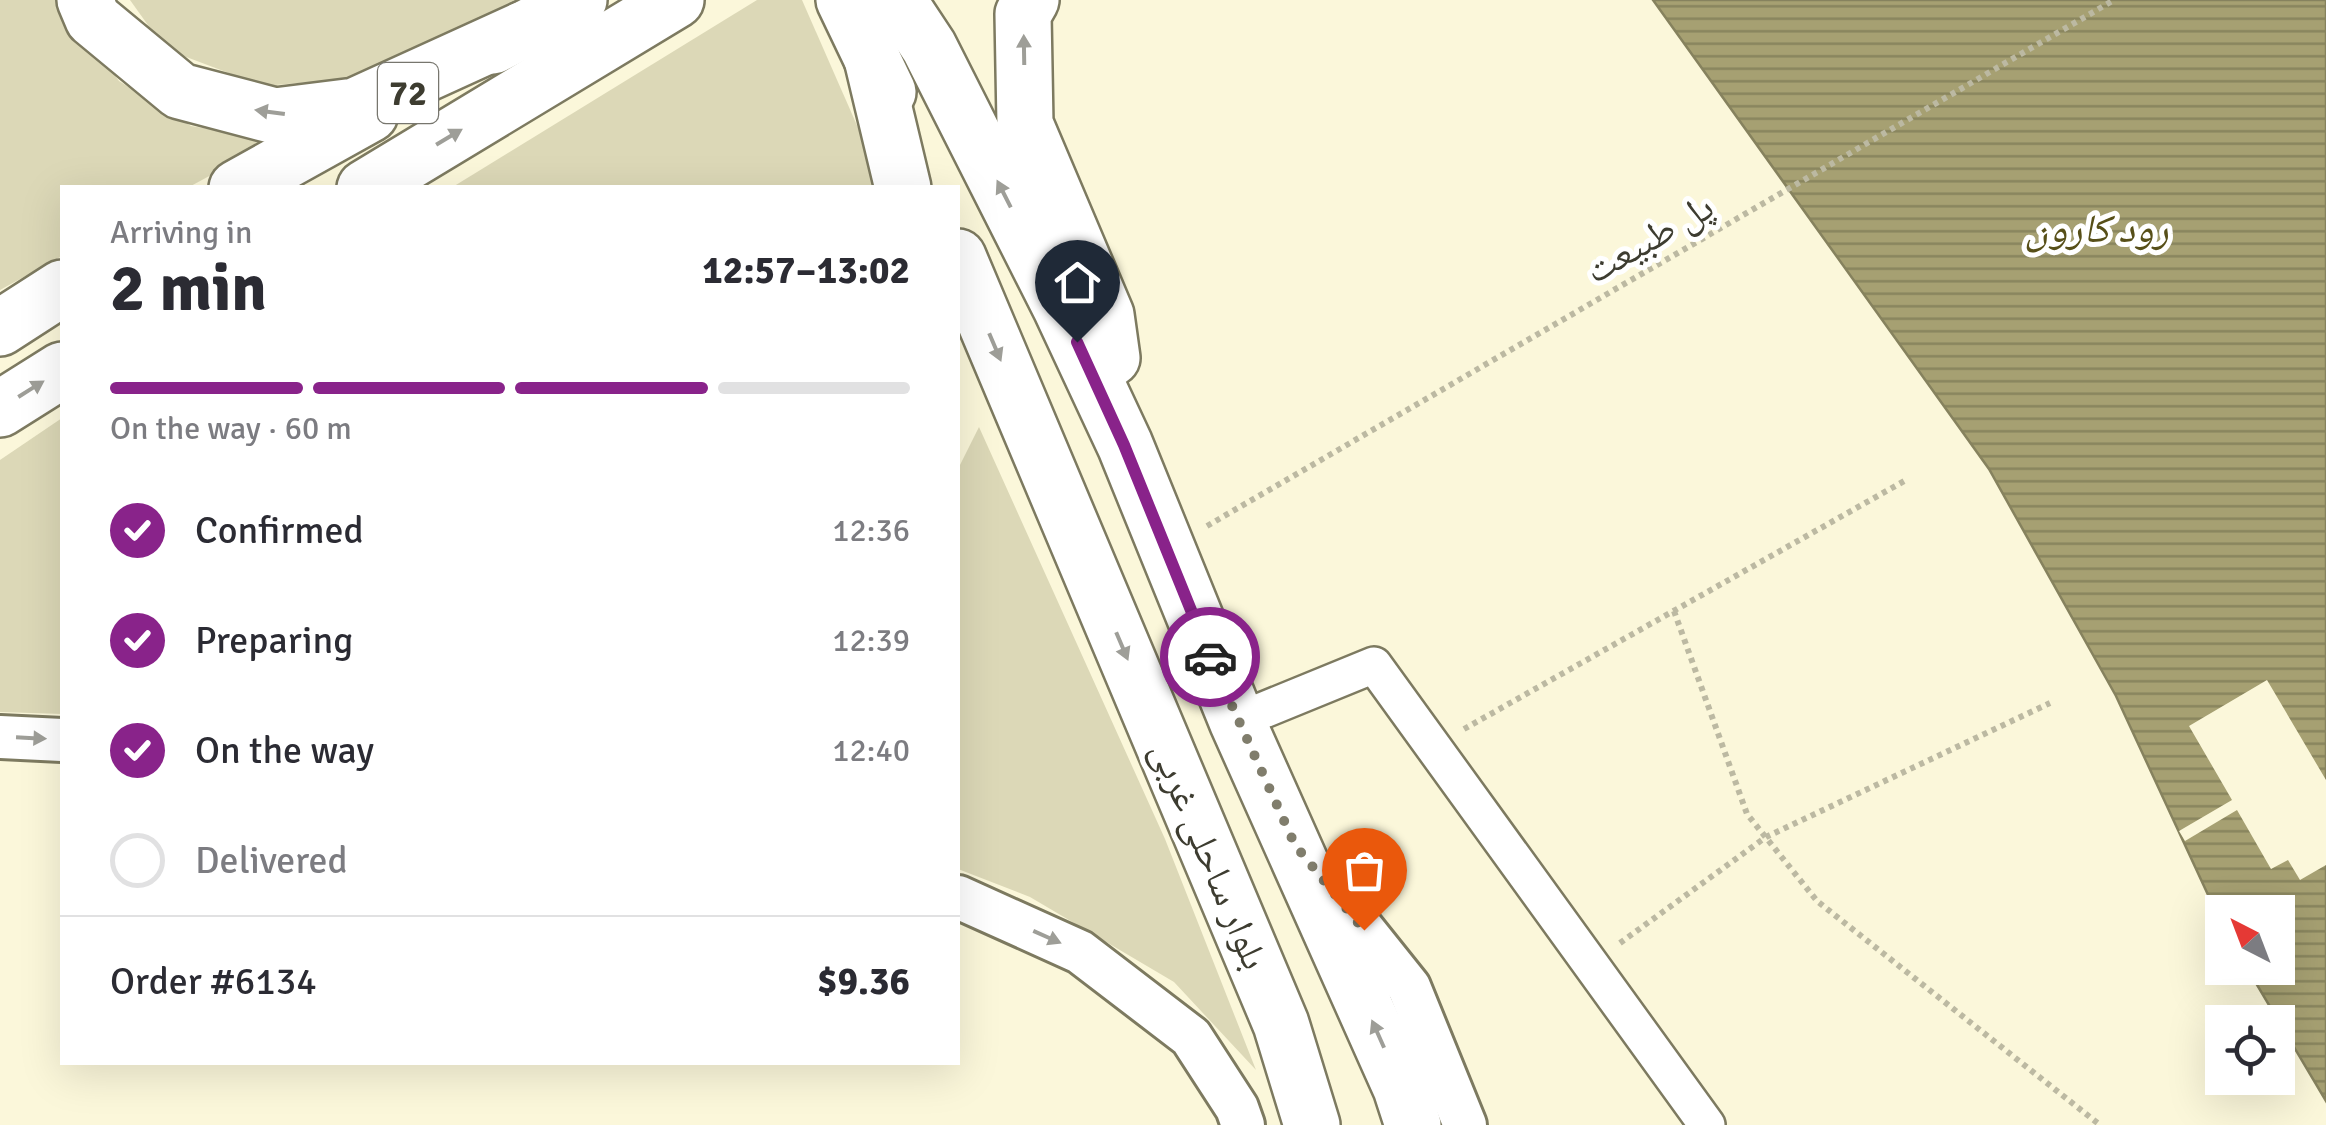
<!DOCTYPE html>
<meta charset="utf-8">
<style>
:root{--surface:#fff;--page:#f7f7f7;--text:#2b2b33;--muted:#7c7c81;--line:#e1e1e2;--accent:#89238a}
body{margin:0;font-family:Signika,"Noto Naskh Arabic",sans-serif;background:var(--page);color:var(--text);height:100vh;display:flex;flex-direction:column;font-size:38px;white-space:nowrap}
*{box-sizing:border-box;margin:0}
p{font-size:32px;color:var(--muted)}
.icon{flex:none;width:55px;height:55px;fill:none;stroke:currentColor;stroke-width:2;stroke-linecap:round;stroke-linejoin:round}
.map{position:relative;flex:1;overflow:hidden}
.side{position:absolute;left:60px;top:185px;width:900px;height:880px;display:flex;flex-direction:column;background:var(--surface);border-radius:0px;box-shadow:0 10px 40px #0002}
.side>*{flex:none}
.needle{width:65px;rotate:318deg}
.fabs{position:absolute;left:2205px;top:895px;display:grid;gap:20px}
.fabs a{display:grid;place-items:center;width:90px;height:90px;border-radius:0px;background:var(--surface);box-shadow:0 10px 40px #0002;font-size:50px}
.pin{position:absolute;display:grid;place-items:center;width:85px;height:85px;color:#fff;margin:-102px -42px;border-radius:50% 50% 50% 0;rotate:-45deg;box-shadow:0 0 10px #0007}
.pin .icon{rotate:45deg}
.courier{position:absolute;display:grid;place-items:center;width:100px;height:100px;margin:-50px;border:8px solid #89238a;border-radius:50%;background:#fff;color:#222;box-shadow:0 2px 12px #0007}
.headline em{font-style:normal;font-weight:800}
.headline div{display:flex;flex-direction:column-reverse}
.headline{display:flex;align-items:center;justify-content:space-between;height:170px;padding:0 50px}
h1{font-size:65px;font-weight:800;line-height:75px}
.bar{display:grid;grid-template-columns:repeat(4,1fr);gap:15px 10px;align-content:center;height:120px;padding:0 50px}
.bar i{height:12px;border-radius:8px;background:var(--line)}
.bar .current{background:var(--accent)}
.bar p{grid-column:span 4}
.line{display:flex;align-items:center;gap:25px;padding:0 50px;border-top:2px solid var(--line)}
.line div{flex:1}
ol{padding:0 50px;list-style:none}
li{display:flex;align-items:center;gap:30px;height:110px}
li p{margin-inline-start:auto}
li .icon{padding:10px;border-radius:50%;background:var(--accent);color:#fff;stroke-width:4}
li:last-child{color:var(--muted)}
li i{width:55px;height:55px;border:5px solid var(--line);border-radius:50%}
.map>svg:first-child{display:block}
.green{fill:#dcd8b7}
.water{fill:url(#water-rules);stroke:#86825e;stroke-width:2.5}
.pier{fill:#fbf7da}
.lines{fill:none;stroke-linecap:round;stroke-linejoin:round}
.minor-casing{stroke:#7d7a60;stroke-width:40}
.tertiary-casing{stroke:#7d7a60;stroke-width:48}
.primary-casing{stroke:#7d7a60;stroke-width:60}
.trunk-casing{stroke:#7d7a60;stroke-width:60}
.path{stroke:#bcb9a2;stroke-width:6;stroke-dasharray:5 5;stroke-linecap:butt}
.minor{stroke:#fff;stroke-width:35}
.tertiary{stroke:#fff;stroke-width:42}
.primary{stroke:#fff;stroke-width:55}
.trunk{stroke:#fff;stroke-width:55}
.oneway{fill:#9e9e98}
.done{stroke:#807d6c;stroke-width:10;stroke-dasharray:0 18}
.route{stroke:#89238a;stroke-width:12}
.labels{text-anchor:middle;stroke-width:10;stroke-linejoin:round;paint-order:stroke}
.shield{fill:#fff;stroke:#77766e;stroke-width:2.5}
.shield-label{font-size:35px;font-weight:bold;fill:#3d3c30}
.street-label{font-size:38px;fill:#3d3c30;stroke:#fff}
.water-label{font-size:40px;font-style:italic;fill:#574f18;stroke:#fff}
</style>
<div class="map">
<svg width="2326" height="1125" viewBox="0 0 2326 1125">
<defs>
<pattern id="water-rules" width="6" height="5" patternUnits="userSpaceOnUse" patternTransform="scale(2.5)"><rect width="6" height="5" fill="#a6a072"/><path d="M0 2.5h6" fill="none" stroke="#88845e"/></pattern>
</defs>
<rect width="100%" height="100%" fill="#fbf7da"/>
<g class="green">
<polygon points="0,0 59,0 119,81 191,126 276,140 189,187 62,188 62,256 0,290"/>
<polygon points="130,0 516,0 370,77 263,86 165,49"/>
<polygon points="757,0 802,0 884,187 451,188"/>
<polygon points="62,418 62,714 0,712 0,460"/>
<polygon points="979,427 1165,839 1256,1070 1174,982 1030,897 958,869 958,469"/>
</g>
<polygon class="water" points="1653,0 2326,0 2326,1101 2247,968 2278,968 2278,912 2222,912 2222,925 2116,696 1989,469"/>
<polygon class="pier" points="2267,680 2326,780 2326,865 2300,880 2288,860 2271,869 2237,810 2185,841 2179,831 2232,800 2189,726"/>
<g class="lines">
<defs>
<polyline id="minor" points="1237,721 1374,665 1707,1125"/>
<g id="tertiary">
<polyline points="0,737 62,740"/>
<polyline points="1321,877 1409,987 1465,1125"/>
<polyline points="958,897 1080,952 1191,1037 1237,1108 1243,1125"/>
</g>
<g id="primary">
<polyline points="844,0 888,92"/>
<polyline points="898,0 929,47 1061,308 1125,445 1237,721 1401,1088 1413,1125"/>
<polyline points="1031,0 1023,14 1025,124 1106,315 1112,358"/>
<polyline points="958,257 1281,1024 1312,1125"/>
</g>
<g id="trunk">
<polyline points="85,0 93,19 180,91 275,116 355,106 524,29"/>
<polyline points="493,46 579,0"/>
<polyline points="870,50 903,188"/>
<polyline points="237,188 370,114"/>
<polyline points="365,188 676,0"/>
<polyline points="0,328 62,288"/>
<polyline points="0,409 62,370"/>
</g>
</defs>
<use href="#minor" class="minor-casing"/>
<use href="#tertiary" class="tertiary-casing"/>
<use href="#primary" class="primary-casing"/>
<use href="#trunk" class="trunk-casing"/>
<g class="path">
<polyline points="1207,526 2114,0"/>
<polyline points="1674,611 1747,814 1817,901 2100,1125"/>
<polyline points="1464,729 1906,480"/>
<polyline points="1620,943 1766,837 2050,703"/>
</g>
<use href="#minor" class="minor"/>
<use href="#tertiary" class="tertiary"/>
<use href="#primary" class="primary"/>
<use href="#trunk" class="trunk"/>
</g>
<defs><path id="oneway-solid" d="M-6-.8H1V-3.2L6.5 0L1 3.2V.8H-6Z" transform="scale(2.5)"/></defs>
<g class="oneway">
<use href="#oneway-solid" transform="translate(1024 50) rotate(-91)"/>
<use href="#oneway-solid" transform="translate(270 112) rotate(-172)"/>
<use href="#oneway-solid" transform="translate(449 137) rotate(-31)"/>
<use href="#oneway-solid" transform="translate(1004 194) rotate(-117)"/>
<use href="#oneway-solid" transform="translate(995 347) rotate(67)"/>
<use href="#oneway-solid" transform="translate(31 389) rotate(-32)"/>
<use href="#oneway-solid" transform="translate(1122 646) rotate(67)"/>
<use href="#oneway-solid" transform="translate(31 738) rotate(3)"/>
<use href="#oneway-solid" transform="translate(1047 937) rotate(24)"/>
<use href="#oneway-solid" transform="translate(1378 1034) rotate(-114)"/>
</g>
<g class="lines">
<polyline class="done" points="1210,657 1295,845 1364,930"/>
<polyline class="route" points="1077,342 1124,445 1210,657"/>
</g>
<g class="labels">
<rect class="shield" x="378" y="63" width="60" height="60" rx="8"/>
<g class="shield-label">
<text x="408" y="105">72</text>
</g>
<g class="street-label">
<text transform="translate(1649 238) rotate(-30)" y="13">پل طبیعت</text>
<text transform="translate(1210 855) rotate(67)" y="13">بلوار ساحلی غربی</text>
</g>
<g class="water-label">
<text x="2097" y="242">رود کارون</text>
</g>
</g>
</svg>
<div class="fabs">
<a><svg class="needle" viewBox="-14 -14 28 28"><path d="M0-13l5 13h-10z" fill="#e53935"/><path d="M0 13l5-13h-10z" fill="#7c7c81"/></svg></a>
<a><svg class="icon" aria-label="locate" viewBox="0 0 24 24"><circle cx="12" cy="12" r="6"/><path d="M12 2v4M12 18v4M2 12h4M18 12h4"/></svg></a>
</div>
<div class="pin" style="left:1364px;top:930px;background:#ea580c"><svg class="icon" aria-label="bag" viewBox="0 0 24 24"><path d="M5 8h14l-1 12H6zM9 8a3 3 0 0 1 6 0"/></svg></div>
<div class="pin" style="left:1077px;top:342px;background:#1f2937"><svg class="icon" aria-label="home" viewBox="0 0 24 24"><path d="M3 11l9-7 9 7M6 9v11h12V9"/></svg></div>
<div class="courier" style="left:1210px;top:657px"><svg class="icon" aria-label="car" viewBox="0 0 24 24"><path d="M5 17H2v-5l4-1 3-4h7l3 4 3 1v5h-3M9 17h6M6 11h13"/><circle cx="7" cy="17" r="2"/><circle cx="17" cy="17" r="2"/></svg></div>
<section class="side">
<div class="headline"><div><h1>2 min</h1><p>Arriving in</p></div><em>12:57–13:02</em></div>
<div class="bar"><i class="current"></i><i class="current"></i><i class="current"></i><i></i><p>On the way · 60 m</p></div>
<ol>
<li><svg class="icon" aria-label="check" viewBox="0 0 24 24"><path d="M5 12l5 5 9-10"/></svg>Confirmed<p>12:36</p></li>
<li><svg class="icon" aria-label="check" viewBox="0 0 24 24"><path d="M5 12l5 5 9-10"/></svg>Preparing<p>12:39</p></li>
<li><svg class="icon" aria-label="check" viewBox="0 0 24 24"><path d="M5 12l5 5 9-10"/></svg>On the way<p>12:40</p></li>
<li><i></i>Delivered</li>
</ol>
<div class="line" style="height:130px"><div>Order #6134</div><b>$9.36</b></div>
</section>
</div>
